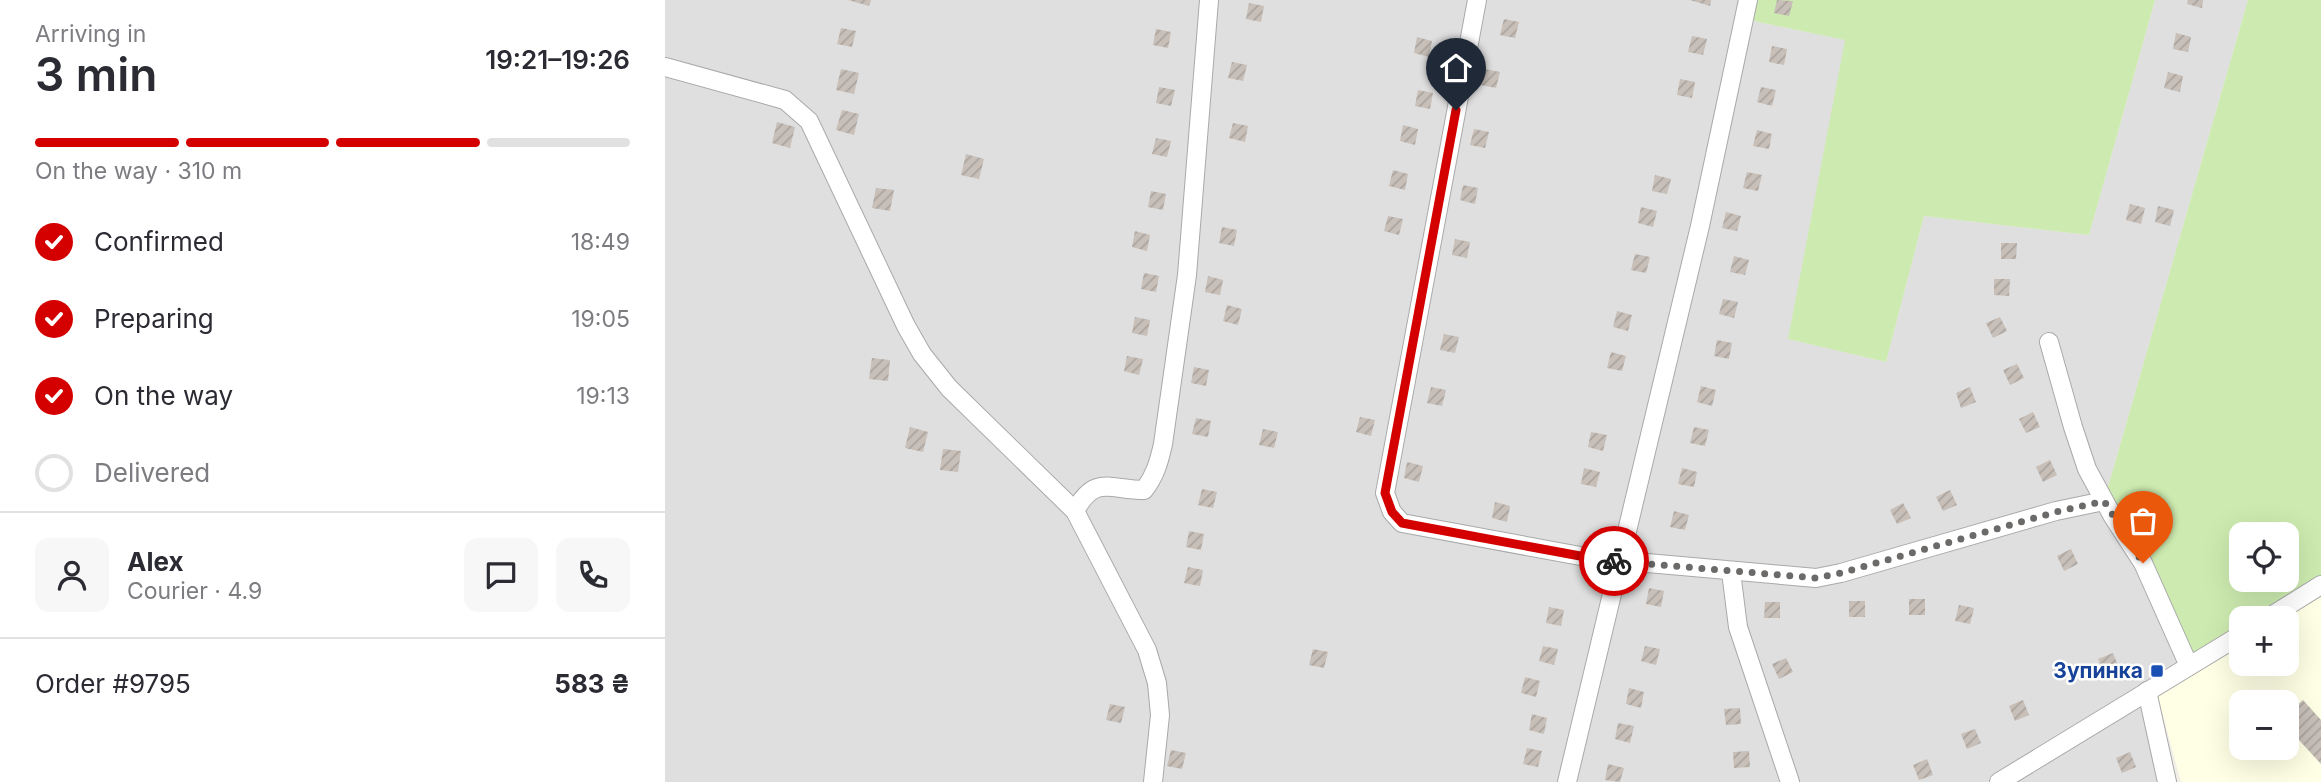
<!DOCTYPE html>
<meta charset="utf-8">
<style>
:root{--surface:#fff;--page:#f7f7f7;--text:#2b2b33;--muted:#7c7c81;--line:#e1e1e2;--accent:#d40000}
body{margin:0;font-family:Inter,sans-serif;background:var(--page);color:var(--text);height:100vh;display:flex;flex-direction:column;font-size:26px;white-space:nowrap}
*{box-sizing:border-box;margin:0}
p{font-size:23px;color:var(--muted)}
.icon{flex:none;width:38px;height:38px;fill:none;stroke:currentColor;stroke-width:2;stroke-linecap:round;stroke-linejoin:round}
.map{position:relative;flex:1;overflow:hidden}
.drawer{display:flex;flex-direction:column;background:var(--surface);width:665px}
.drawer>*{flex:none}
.controls{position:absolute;left:1564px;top:522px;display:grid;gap:14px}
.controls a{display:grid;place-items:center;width:70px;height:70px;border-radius:14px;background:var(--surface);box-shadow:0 7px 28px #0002;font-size:35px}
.pin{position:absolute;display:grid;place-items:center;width:60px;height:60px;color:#fff;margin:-72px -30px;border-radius:50% 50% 50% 0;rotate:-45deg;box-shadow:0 0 7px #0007}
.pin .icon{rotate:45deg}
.courier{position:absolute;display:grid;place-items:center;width:70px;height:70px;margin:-35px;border:5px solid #d40000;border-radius:50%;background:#fff;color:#222;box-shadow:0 2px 9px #0007}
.head em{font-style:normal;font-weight:600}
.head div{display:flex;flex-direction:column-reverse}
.head{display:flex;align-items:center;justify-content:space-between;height:119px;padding:0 35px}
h1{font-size:46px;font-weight:600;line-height:52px}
.bar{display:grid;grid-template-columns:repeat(4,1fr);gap:10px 7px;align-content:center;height:84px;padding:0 35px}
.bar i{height:9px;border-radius:5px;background:var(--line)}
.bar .on{background:var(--accent)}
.bar p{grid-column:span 4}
.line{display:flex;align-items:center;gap:18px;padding:0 35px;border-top:2px solid var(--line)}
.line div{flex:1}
.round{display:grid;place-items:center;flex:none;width:74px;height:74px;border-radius:14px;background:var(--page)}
ol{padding:0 35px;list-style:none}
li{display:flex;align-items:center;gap:21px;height:77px}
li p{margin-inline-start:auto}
li .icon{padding:7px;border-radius:50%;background:var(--accent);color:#fff;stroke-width:4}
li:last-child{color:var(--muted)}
li i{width:38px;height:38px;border:4px solid var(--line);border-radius:50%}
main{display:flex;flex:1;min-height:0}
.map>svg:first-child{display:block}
.residential{fill:#e0dfdf}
.education{fill:#ffffe5;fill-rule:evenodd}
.garden{fill:#cdebb0;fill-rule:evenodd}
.building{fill:url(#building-hatch)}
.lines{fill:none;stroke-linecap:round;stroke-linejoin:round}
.minor-casing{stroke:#a9a9a9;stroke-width:20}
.minor{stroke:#fff;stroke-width:18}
.done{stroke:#6b6a68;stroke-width:7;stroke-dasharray:0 12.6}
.route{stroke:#d40000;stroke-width:9}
.transit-dot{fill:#1a4fb4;stroke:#fff;stroke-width:2.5}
.labels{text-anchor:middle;stroke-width:5;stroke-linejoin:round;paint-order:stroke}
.transit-label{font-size:21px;font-weight:bold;fill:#164399;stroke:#fff;text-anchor:end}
</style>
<main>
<section class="drawer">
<div class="head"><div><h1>3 min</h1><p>Arriving in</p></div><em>19:21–19:26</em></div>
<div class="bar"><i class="on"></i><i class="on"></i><i class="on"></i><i></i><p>On the way · 310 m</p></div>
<ol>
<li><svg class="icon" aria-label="check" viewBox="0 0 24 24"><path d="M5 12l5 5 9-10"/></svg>Confirmed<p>18:49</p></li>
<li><svg class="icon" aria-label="check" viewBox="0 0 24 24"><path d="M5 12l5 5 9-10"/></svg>Preparing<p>19:05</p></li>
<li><svg class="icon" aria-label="check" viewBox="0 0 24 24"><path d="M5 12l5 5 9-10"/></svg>On the way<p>19:13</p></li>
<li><i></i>Delivered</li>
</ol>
<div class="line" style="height:126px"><a class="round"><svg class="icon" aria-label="person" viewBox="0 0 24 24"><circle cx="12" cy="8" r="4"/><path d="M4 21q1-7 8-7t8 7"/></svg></a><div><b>Alex</b><p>Courier · 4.9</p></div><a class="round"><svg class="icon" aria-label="chat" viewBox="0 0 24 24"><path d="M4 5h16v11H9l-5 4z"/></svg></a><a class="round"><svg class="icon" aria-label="phone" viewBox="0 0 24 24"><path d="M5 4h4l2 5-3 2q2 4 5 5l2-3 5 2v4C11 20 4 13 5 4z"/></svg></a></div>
<div class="line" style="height:91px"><div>Order #9795</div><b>583 ₴</b></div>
</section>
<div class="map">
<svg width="1656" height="782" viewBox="0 0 1656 782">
<defs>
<pattern id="building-hatch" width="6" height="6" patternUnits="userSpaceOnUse" patternTransform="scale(1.75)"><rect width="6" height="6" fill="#c7bfb8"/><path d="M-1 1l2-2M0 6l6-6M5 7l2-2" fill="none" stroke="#aba49e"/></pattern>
</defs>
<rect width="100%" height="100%" fill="#f2efe9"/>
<polygon class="residential" points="0,0 1083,0 1079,19 1181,40 1124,339 1221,362 1259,216 1424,235 1490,0 1583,0 1439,501 1524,666 1482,691 1502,782 0,782"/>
<path class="education" d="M1656,596V782H1516L1493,697L1577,645V663H1622L1621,618ZM1577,702H1622V747H1577Z"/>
<g class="garden">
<polygon points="1083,0 1490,0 1424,235 1259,216 1221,362 1123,339 1180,40 1079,19"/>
<path d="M1583,0H1656V585L1603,618H1577V634L1524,666L1439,501ZM1577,534H1622V579H1577Z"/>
</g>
<g class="building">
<polygon points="183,0 206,0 204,6"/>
<polygon points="1025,0 1046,0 1045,6"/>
<polygon points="1112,0 1128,1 1124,16 1109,13"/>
<polygon points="1523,0 1538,0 1537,8 1522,4"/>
<polygon points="584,3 599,6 596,22 581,19"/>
<polygon points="839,19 854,22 850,38 835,35"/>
<polygon points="176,28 191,31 187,47 172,44"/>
<polygon points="491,29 506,32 503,48 488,45"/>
<polygon points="1511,33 1526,37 1523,52 1508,49"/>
<polygon points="1027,36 1042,39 1038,55 1023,52"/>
<polygon points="752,37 767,41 764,57 749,53"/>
<polygon points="1107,46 1122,49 1119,65 1104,62"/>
<polygon points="567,62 582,65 578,81 563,78"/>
<polygon points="176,69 194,73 189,94 171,90"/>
<polygon points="820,69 835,72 831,88 816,85"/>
<polygon points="1503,72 1518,76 1515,92 1499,88"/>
<polygon points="1015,79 1030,82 1027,98 1012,95"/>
<polygon points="494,87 510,90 506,106 491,103"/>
<polygon points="1096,87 1111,90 1107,106 1092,102"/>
<polygon points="753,90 768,93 765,109 750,106"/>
<polygon points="177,110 194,114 189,135 171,130"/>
<polygon points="112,122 130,127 125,148 107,143"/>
<polygon points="568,123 583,126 580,142 564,138"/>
<polygon points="738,125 753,129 750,145 735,141"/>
<polygon points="809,129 824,132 820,148 805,145"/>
<polygon points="1092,130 1107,134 1104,149 1088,146"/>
<polygon points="491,138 506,141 502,157 487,154"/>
<polygon points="301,154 319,159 314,179 296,175"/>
<polygon points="728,170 743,174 740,190 724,186"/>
<polygon points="1082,172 1097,175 1093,191 1078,188"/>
<polygon points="990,175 1006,179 1002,194 987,191"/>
<polygon points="798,185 813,188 810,204 795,200"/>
<polygon points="211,188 229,190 225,211 207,208"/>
<polygon points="486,191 501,194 498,210 483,207"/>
<polygon points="1465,204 1480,208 1476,224 1461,220"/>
<polygon points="1493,206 1509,210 1505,226 1490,222"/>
<polygon points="976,207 992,211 988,227 973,223"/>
<polygon points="1061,212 1076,216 1072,231 1057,228"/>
<polygon points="723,216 738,219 734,235 719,231"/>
<polygon points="557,227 572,230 569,246 554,243"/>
<polygon points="470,231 485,235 482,251 467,247"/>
<polygon points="790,239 805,242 802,258 787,255"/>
<polygon points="1336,243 1352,243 1351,259 1336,259"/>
<polygon points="970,254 985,257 981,273 966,270"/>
<polygon points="1069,256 1084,260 1080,275 1065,272"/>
<polygon points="479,273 494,276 491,292 476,289"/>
<polygon points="543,276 558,280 555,295 540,292"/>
<polygon points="1329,279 1345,279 1344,296 1329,295"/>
<polygon points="1058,299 1073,302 1069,318 1054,314"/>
<polygon points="562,305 577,309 573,325 558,321"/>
<polygon points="952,311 967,315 963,331 948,327"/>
<polygon points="470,317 485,320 482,336 467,333"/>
<polygon points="1335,317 1342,331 1328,338 1321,323"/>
<polygon points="779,334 794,337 790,353 775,350"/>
<polygon points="1052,340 1067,343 1064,359 1049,356"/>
<polygon points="946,352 961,356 957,371 942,368"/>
<polygon points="462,356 478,359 474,375 459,371"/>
<polygon points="207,358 225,360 223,381 204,379"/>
<polygon points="1352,364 1359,378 1345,385 1338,370"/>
<polygon points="529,367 544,370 541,386 526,383"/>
<polygon points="1036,386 1051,390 1047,406 1032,402"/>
<polygon points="766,387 781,390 777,406 762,403"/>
<polygon points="1305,387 1311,402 1296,408 1291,393"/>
<polygon points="1368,412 1375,427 1361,433 1354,419"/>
<polygon points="695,417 710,420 706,436 691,432"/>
<polygon points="531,418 546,421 543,437 527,434"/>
<polygon points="245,427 263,432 258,452 240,448"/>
<polygon points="1029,427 1044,430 1040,446 1025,443"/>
<polygon points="598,429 613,432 609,448 594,445"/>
<polygon points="926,432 942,435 938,451 923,447"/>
<polygon points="278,449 296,451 293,472 275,470"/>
<polygon points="1385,460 1392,475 1378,482 1371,467"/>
<polygon points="742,462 758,466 754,482 739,478"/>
<polygon points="919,468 935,472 931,487 916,484"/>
<polygon points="1017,468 1032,472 1029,487 1013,484"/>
<polygon points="537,489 552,492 548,508 533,505"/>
<polygon points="1285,490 1292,505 1278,511 1271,497"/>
<polygon points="830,502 845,506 842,522 827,518"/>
<polygon points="1238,503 1246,518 1232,524 1225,510"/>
<polygon points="1009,511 1024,515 1020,530 1005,527"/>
<polygon points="524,531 539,534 536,550 521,547"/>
<polygon points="1406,549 1413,564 1399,571 1392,556"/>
<polygon points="523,567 538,570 535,586 519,583"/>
<polygon points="984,588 999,591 996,607 981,604"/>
<rect x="1244" y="599" width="16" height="16"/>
<rect x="1184" y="601" width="16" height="16"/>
<polygon points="1100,602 1115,602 1115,618 1099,618"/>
<polygon points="1294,605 1309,608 1305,624 1290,621"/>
<polygon points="884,607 899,610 896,626 881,623"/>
<polygon points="878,646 893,649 889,665 874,661"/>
<polygon points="980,646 995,649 991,665 976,661"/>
<polygon points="648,649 663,652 659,668 644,665"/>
<polygon points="1448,653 1454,668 1439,674 1433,659"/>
<polygon points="1121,658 1128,672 1114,679 1107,664"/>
<polygon points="860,677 875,681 871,697 856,693"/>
<polygon points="964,688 979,692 976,708 961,704"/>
<polygon points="1358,700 1364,715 1350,721 1344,706"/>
<polygon points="1638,700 1656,720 1656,764 1622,727 1622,714"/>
<polygon points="445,704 460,707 456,723 441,720"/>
<polygon points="1075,708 1076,724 1061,725 1059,709"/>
<polygon points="867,714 882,718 879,734 864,730"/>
<polygon points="953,723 969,726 965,743 950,739"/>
<polygon points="1310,729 1316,743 1302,749 1296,734"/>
<polygon points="862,748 877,751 873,767 858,764"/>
<polygon points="506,750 521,753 517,769 502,766"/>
<polygon points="1084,751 1085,767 1069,768 1068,752"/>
<polygon points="1465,752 1471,767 1457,773 1451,758"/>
<polygon points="1262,759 1268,775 1254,780 1248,765"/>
<polygon points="943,764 959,768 955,782 940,780"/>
</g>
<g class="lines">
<defs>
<g id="minor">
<polyline points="812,0 720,493 727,512 737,523 926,558 1151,578 1176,573 1391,511 1439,501"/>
<polyline points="0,67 120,100 144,121 241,326 257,354 284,388 410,511 482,650 492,683 495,715 488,782"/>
<polyline points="1384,342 1408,427 1422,469 1447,515 1478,563 1524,666"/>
<path d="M410,511C430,474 445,490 479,490C490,476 494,462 498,444L522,275L544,0"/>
<polyline points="1066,572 1073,627 1125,782"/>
<polyline points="1603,618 1656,585"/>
<polyline points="1482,691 1502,782"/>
<polyline points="902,782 1035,226 1083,0"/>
<polyline points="1334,782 1577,634"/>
</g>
</defs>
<use href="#minor" class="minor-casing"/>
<use href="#minor" class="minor"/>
</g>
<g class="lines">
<polyline class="done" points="949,561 1151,578 1176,573 1391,512 1439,501 1478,563"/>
<polyline class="route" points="791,110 720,493 727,512 737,523 926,558 949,561"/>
</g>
<rect class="transit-dot" x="1485" y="664" width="14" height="14" rx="3.5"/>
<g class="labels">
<g class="transit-label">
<text x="1478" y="678">Зупинка</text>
</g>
</g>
</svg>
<div class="controls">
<a><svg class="icon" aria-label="locate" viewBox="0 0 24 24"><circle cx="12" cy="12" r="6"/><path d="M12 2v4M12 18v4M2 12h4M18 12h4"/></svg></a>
<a>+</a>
<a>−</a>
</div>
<div class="pin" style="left:1478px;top:563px;background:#ea580c"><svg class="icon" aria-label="bag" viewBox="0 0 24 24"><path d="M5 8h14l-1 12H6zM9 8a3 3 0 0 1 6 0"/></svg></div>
<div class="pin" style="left:791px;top:110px;background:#1f2937"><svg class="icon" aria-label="home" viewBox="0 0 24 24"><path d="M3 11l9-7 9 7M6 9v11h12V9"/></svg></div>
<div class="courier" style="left:949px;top:561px"><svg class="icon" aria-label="bike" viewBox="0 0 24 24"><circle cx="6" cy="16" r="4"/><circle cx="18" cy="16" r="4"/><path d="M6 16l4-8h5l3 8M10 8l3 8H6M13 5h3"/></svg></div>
</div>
</main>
